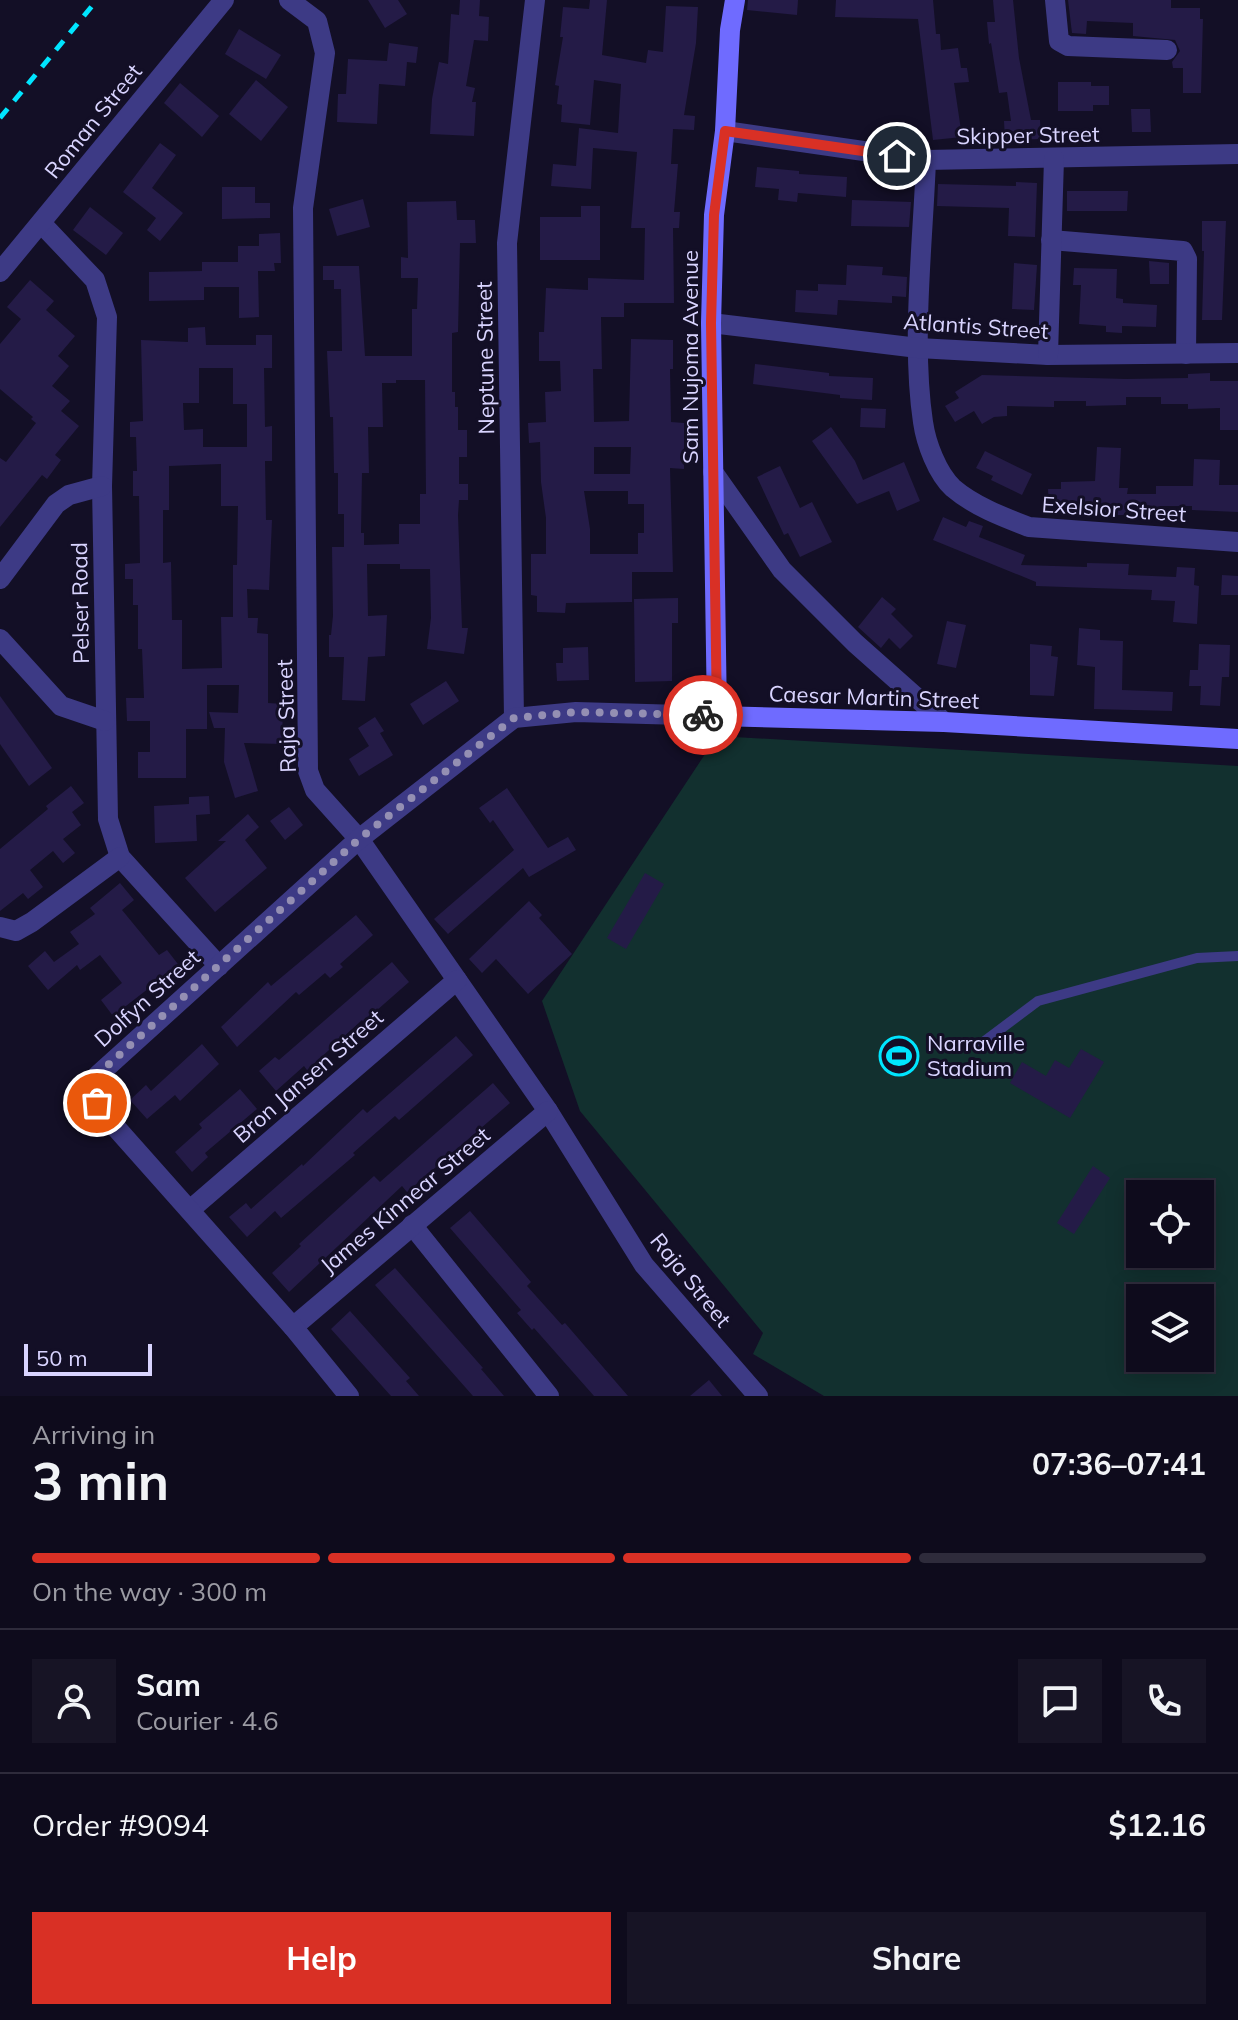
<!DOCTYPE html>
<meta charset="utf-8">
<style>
:root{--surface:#0e0b1c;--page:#171425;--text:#f1f3f6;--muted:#9b9ba3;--line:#2e2b3b;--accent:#d93025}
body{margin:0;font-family:Mulish,sans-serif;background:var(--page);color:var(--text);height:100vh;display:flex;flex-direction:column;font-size:30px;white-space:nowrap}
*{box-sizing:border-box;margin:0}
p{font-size:26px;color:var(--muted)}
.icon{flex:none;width:44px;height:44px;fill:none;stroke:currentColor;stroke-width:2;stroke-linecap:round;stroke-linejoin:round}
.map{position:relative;height:1396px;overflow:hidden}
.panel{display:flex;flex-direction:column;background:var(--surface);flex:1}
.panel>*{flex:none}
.tools{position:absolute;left:1126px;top:1180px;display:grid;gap:16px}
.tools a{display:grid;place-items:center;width:88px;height:88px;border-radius:0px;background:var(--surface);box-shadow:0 4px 20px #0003,0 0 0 2px var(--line);font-size:40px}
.scale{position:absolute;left:24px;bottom:20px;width:128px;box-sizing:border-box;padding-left:8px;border:4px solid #d9d4ff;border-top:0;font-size:22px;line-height:28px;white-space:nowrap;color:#d9d4ff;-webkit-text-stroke:6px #130f26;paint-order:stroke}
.pin{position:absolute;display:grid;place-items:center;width:68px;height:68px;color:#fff;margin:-34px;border:4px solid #fff;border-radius:50%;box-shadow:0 2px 8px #0007}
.courier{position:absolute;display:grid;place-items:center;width:80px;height:80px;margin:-40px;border:6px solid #d93025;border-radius:50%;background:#fff;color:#222;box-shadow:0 2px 10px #0007}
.overview em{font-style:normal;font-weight:700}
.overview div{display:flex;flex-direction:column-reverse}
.overview{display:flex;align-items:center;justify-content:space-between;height:136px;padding:0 32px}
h1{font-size:52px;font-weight:700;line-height:60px}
.bar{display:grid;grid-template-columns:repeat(4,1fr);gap:12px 8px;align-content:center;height:96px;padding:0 32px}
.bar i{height:10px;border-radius:6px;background:var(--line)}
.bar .selected{background:var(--accent)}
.bar p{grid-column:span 4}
.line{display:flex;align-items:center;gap:20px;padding:0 32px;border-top:2px solid var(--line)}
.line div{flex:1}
.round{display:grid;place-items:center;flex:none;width:84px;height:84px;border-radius:0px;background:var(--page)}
.button{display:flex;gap:16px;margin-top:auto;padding:16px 32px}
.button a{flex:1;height:92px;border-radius:0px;background:var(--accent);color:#fff;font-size:32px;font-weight:700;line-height:92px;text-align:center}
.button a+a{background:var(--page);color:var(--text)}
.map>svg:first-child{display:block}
.green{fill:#12302f;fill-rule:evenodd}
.building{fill:#241b47;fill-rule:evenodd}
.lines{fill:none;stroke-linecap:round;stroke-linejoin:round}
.lane{stroke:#3d3a85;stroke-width:10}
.street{stroke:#3d3a85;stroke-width:20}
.secondary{stroke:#6f6bff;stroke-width:20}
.rail{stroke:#00e5ff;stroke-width:5;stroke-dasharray:12 10;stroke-linecap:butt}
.done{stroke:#948fb3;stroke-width:8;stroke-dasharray:0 14.4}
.route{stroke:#d93025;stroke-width:10}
.labels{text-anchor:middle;stroke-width:6;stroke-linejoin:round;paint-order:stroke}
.street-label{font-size:22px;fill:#d9d4ff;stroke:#130f26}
.poi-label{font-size:22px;fill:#d9d4ff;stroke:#130f26;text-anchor:start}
</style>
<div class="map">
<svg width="1238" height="1396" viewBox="0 0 1238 1396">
<rect width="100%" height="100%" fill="#130f26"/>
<path class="green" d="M717,736L1238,766V1396H824L753,1354L763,1333L580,1111L542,1001ZM1140,1194H1200V1254H1140ZM1140,1298H1200V1358H1140Z"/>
<g class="building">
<polygon points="368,0 398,0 407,14 385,28"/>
<polygon points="460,0 480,0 479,16 489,17 488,41 474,40 466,86 475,88 472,102 476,102 474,136 430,134 432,99 439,62 448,64 451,14 459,15"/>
<path d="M590,0H607L602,55L646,63L648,50L663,52L666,6L698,7L696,43L684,115L695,116L694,130L673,129L671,164H678L674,212H680L679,228H673L674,303H624V317H601L602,369H593L594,422L629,421L631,339L673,340V369H670L671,422L684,423V469L670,468L673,572H632V602L566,603L565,613L537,612V596L531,595V554H546V518L541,482L540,442L529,443L528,423L546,422L545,392L561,391L560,361H539V332H544L546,288L588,290V278L644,280L645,228H631L637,152L593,148L591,189L551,186L553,164L576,166L579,128L618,133L621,84L594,80L590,125L561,122L562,105L557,104L559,86L555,85L563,37H560L563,7L589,9ZM594,447H631L630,474H594ZM584,491H628V504H644V533H638V554H590V529Z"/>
<polygon points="748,0 798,0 797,15 747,10"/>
<polygon points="836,0 933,0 936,34 940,34 941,50 958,48 961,68 967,68 969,82 954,83 962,137 933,140 918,19 835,17"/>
<polygon points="993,0 1013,0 1019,58 1031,120 1040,120 1041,139 1005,140 1004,121 1011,121 1007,92 999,93 991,43 989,44 987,22 995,22"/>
<polygon points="1068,0 1171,0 1171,8 1200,8 1200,19 1203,19 1201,93 1183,93 1183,68 1173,68 1172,62 1180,51 1175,40 1133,36 1133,23 1087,21 1086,34 1072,33"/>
<polygon points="239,29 281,55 266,79 225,54"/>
<polygon points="389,43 418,47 416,63 407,62 405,86 379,84 377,124 337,122 338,94 346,94 348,59 387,61"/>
<polygon points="256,80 288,107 261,141 229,114"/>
<polygon points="1058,82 1091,82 1091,86 1109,86 1109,105 1093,105 1093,111 1058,111"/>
<polygon points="180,83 219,116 202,137 164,103"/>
<polygon points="1131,109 1150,109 1151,132 1132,132"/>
<polygon points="160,143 176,155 152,188 183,213 160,241 147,230 156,218 123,192"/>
<polygon points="757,167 799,171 799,174 847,177 846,197 798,193 797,202 778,200 779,189 755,187"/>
<polygon points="1016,182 1037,183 1035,237 1008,236 1009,208 937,206 938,184 1016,186"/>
<polygon points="222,187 255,187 255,203 270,203 270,218 222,219"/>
<polygon points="1067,191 1128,191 1127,211 1067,211"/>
<polygon points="363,199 370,227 337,236 329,209"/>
<polygon points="852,200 911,202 909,227 851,226"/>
<path d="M456,201L457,220H475L476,243H460L458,332L452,333V392H455V407H458V430H467V457H459V484H468V500H459L458,515L462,628H468L464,654L427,649L431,618L430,569H400V564H367L368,616L387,615L385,656L368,657L365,701L342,700L344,657H329V635H331L333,616L332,547H344V514H338V473H334L333,417H330L327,351H342L341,289H334V280H323V266H359L365,356H412V309H417L418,278H401V257L408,258L407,202ZM396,380H425L426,494H420V524H399V544L364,545V533H361L362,473H369L368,427H383L382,383H396Z"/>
<polygon points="581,206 600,206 600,260 540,260 540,217 581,217"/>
<polygon points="90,207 123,233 106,255 73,230"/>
<polygon points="1202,221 1226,221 1222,320 1202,320 1204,251 1202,251"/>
<polygon points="280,233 281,263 274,263 275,271 258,271 259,317 239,318 239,287 204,287 204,300 149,301 149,272 202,271 202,262 238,262 238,246 259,246 259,234"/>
<polygon points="1149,261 1169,263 1169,284 1150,284"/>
<polygon points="1014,263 1037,265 1034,310 1012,309"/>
<polygon points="847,265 883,267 882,275 907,277 906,297 892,296 892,303 838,300 837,315 795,312 796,290 818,291 818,284 846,285"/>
<polygon points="1074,268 1117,269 1116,298 1123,299 1123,303 1157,305 1156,327 1122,326 1122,333 1106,332 1106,326 1079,324 1081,285 1073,285"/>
<polygon points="30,280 54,301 46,310 75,336 58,356 69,366 52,386 70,401 61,411 79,426 55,455 61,460 47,479 42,475 0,527 0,458 6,462 36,423 31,419 33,417 0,389 0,344 21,319 7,307"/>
<path d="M205,327L206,345H256V335H272V368H264L265,427L272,426V461H265L266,520H272L269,590L247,589L248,618H258L257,633L268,634V703L283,704L282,744L244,743L258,791L235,798L224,762L225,728H214L209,712L238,713L239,685H207V729H186V778H138V752H150V721H127L126,698H144L142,649H138V605H133V579H125V564L140,563L139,496H133V471H137L136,437H130V422L143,421L141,340L188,342V328ZM199,368H233V404H247V447H203V429L184,430L183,403H199ZM221,464V506H238L237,565H233V617H221L222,668L182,669V620H172L171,562L163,563V510H169V466Z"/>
<polygon points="755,364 829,373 829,376 873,378 872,400 840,398 840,395 753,384"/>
<polygon points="1210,373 1210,381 1238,381 1238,430 1220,430 1220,408 1188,409 1188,404 1161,404 1161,397 1126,397 1126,405 1086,406 1086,401 1054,401 1054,407 1007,406 1007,416 994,417 982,424 974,411 955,422 945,406 959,398 955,392 982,375 1126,379 1188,378 1188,374"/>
<polygon points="861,408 886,409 885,428 860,427"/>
<polygon points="831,427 855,461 863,480 904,462 920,501 897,511 889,491 857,504 812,441"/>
<polygon points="1097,447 1121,448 1119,488 1128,488 1127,494 1156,494 1156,486 1193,486 1194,459 1220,460 1219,485 1238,485 1238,512 1192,510 1192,506 1160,506 1160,515 1091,515 1091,508 1049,509 1048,489 1061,489 1061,482 1095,481"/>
<polygon points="985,451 1032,474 1022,495 991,480 993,476 976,468"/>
<polygon points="780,466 800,508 812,502 832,542 800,557 788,533 784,535 757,477"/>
<polygon points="943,517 966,527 969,521 983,526 979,537 1025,555 1021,565 1087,567 1087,563 1129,564 1128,575 1176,577 1177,567 1195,568 1194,585 1199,586 1197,624 1173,622 1175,601 1151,600 1152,590 1036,586 1036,582 933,540"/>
<polygon points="1222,575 1238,576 1238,595 1221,595"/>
<polygon points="882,597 896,609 891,614 913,636 900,649 889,638 881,648 858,627"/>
<polygon points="678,598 678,623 672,623 672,681 635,682 634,599"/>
<polygon points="947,621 966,625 956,668 937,664"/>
<polygon points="1079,628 1100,630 1100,640 1123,641 1122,690 1173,692 1172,711 1094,709 1095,667 1077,665"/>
<polygon points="1030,644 1052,646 1051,656 1058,657 1054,696 1030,695"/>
<polygon points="1199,644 1230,645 1229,677 1222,677 1220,706 1200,705 1201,686 1189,686 1190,670 1198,670"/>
<polygon points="588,647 589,680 557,681 556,663 563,663 563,648"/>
<polygon points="446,681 459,701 423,725 410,704"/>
<polygon points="0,696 52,768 29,786 0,744"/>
<polygon points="375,717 384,731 380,733 393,755 359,776 349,759 369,746 358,728"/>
<polygon points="71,786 84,803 72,812 81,825 63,839 75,853 63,863 53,851 30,870 43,887 28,899 23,893 0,911 0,849 48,809 46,806"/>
<polygon points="507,788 548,848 568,837 576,850 529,877 523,868 448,934 434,919 514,850 493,820 490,823 479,808"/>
<polygon points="209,796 210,814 196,815 197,841 155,843 154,806 189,804 189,797"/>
<polygon points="289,807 303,825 285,840 270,821"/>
<polygon points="248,814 259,827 245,840 267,868 215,912 185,878 226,841 218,841"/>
<polygon points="645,873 664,884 626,949 607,938"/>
<polygon points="120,883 134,900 122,910 159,955 167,950 181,968 155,987 153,985 113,1016 101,1000 122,983 100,955 80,970 77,965 48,990 28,966 45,951 54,962 79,944 70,932 95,914 90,908"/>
<polygon points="529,901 542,915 539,918 572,954 528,994 496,959 482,973 469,959"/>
<polygon points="356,915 373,935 340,964 343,967 330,978 325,973 299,995 296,992 237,1047 221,1027 268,982 271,986"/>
<polygon points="392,962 409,982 376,1011 377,1013 364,1023 362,1020 307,1070 304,1066 276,1091 259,1071 275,1057 279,1060"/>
<polygon points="456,1036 473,1055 399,1120 395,1116 353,1153 355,1155 281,1218 275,1211 247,1237 229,1217 246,1203 251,1209 302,1164 303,1166 363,1109 367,1113"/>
<polygon points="202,1044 219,1064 180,1101 175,1095 147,1119 130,1100 146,1085 151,1091"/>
<polygon points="1081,1049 1104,1062 1070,1118 1010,1083 1022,1062 1046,1076 1055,1060 1069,1068"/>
<polygon points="493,1083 510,1103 407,1192 402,1186 289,1292 272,1273 301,1246 299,1244 374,1176 380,1182"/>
<polygon points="240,1089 257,1109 205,1153 208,1157 192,1172 175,1152 202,1128 199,1124"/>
<polygon points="1093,1166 1110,1178 1074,1234 1057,1223"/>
<polygon points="470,1211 531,1282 527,1286 562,1325 565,1323 628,1396 594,1396 534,1328 532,1330 517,1313 521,1310 450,1228"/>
<polygon points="395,1268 483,1368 481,1369 504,1396 473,1396 375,1285"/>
<polygon points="350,1311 410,1378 406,1381 419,1396 391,1396 331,1329"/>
<polygon points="709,1380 722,1396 690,1396"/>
</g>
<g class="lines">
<polyline class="lane" points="982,1043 1038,1001 1197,958 1238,956"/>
<g class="street">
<polyline points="289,0 317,21 325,53 303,208 308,771 315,790 359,839 548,1111 644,1265 758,1396"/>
<polyline points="1055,0 1059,41 1068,46 1167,50"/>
<polyline points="725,131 926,160 1238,154"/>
<path d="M926,160C923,242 911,342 923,422C926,443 937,473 953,488C974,506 1003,517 1029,527L1238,542"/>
<polyline points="41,223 95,280 107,317 102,486 108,819 120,857 219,966"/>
<polyline points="1051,240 1183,251 1187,259 1186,354"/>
<polyline points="0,272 224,0"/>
<polyline points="711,323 918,348 1048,355 1238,353"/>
<polyline points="1048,355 1054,159"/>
<polyline points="713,472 782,570 855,643 944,722"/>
<polyline points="0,579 56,504 69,495 102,486"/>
<polyline points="0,639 61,706 105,721"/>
<polyline points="514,718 507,243 535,0"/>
<polyline points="0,927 16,931 32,922 120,857"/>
<polyline points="191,1209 457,980"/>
<polyline points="412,1225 549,1396"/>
<polyline points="293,1327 548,1111"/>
<path d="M349,1396L293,1327L103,1113C94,1099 94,1091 98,1075L359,839L514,718L576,712L717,716"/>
</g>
<polyline class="secondary" points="735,0 730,30 725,131 714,215 711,323 717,716 944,722 1238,739"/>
<polyline class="rail" points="0,118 97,0"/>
</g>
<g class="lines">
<path class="done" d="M97,1103C93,1087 95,1078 107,1066L359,839L514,718L576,712L703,715"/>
<polyline class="route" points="703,715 717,716 711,323 714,215 725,131 897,156"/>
</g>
<defs>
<symbol id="stadium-ring" viewBox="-11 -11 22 22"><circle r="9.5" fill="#130f26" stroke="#00e5ff" stroke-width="1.5"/><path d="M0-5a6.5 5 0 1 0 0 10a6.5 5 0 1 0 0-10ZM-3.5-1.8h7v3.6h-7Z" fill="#00e5ff"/></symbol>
</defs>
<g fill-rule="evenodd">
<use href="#stadium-ring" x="877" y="1034" width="44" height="44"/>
</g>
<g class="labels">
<g class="street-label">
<text transform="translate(93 121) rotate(-51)" y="8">Roman Street</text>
<text transform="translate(1028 135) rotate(-1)" y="8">Skipper Street</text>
<text transform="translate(976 326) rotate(4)" y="8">Atlantis Street</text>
<text transform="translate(690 357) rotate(-90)" y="8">Sam Nujoma Avenue</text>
<text transform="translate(485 358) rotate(-91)" y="8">Neptune Street</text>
<text transform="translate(1114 509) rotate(4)" y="8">Exelsior Street</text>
<text transform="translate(80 603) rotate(-91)" y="8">Pelser Road</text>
<text transform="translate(874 697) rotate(2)" y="8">Caesar Martin Street</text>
<text transform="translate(286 716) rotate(-92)" y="8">Raja Street</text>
<text transform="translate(147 998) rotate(-42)" y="8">Dolfyn Street</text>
<text transform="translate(308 1076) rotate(-41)" y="8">Bron Jansen Street</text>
<text transform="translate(405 1200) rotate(-40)" y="8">James Kinnear Street</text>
<text transform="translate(691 1280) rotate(51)" y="8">Raja Street</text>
</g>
<g class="poi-label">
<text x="927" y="1051">Narraville<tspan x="927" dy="25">Stadium</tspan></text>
</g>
</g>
</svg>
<div class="tools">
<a><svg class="icon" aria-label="locate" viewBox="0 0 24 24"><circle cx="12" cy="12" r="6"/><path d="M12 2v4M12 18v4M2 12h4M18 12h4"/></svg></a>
<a><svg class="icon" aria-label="layers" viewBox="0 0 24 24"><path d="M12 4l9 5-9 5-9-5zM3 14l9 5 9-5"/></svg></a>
</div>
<div class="scale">50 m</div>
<div class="pin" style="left:97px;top:1103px;background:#ea580c"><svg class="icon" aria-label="bag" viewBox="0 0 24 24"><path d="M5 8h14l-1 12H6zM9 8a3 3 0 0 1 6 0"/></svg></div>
<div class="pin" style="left:897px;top:156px;background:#1f2937"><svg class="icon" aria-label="home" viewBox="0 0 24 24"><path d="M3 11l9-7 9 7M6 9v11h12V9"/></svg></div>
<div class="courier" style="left:703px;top:715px"><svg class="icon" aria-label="bike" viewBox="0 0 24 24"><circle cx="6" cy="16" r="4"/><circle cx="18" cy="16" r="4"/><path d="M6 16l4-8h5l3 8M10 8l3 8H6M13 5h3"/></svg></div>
</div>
<section class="panel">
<div class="overview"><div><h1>3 min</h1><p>Arriving in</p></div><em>07:36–07:41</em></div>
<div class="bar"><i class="selected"></i><i class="selected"></i><i class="selected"></i><i></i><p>On the way · 300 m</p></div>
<div class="line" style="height:144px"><a class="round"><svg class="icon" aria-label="person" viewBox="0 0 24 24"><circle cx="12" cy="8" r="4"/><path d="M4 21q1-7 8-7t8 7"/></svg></a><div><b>Sam</b><p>Courier · 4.6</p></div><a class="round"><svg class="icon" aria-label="chat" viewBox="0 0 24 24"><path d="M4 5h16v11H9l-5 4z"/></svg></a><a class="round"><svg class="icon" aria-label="phone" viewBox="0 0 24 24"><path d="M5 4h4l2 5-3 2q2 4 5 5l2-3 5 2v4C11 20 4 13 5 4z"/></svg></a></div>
<div class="line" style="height:104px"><div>Order #9094</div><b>$12.16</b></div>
<div class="button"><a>Help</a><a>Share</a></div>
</section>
